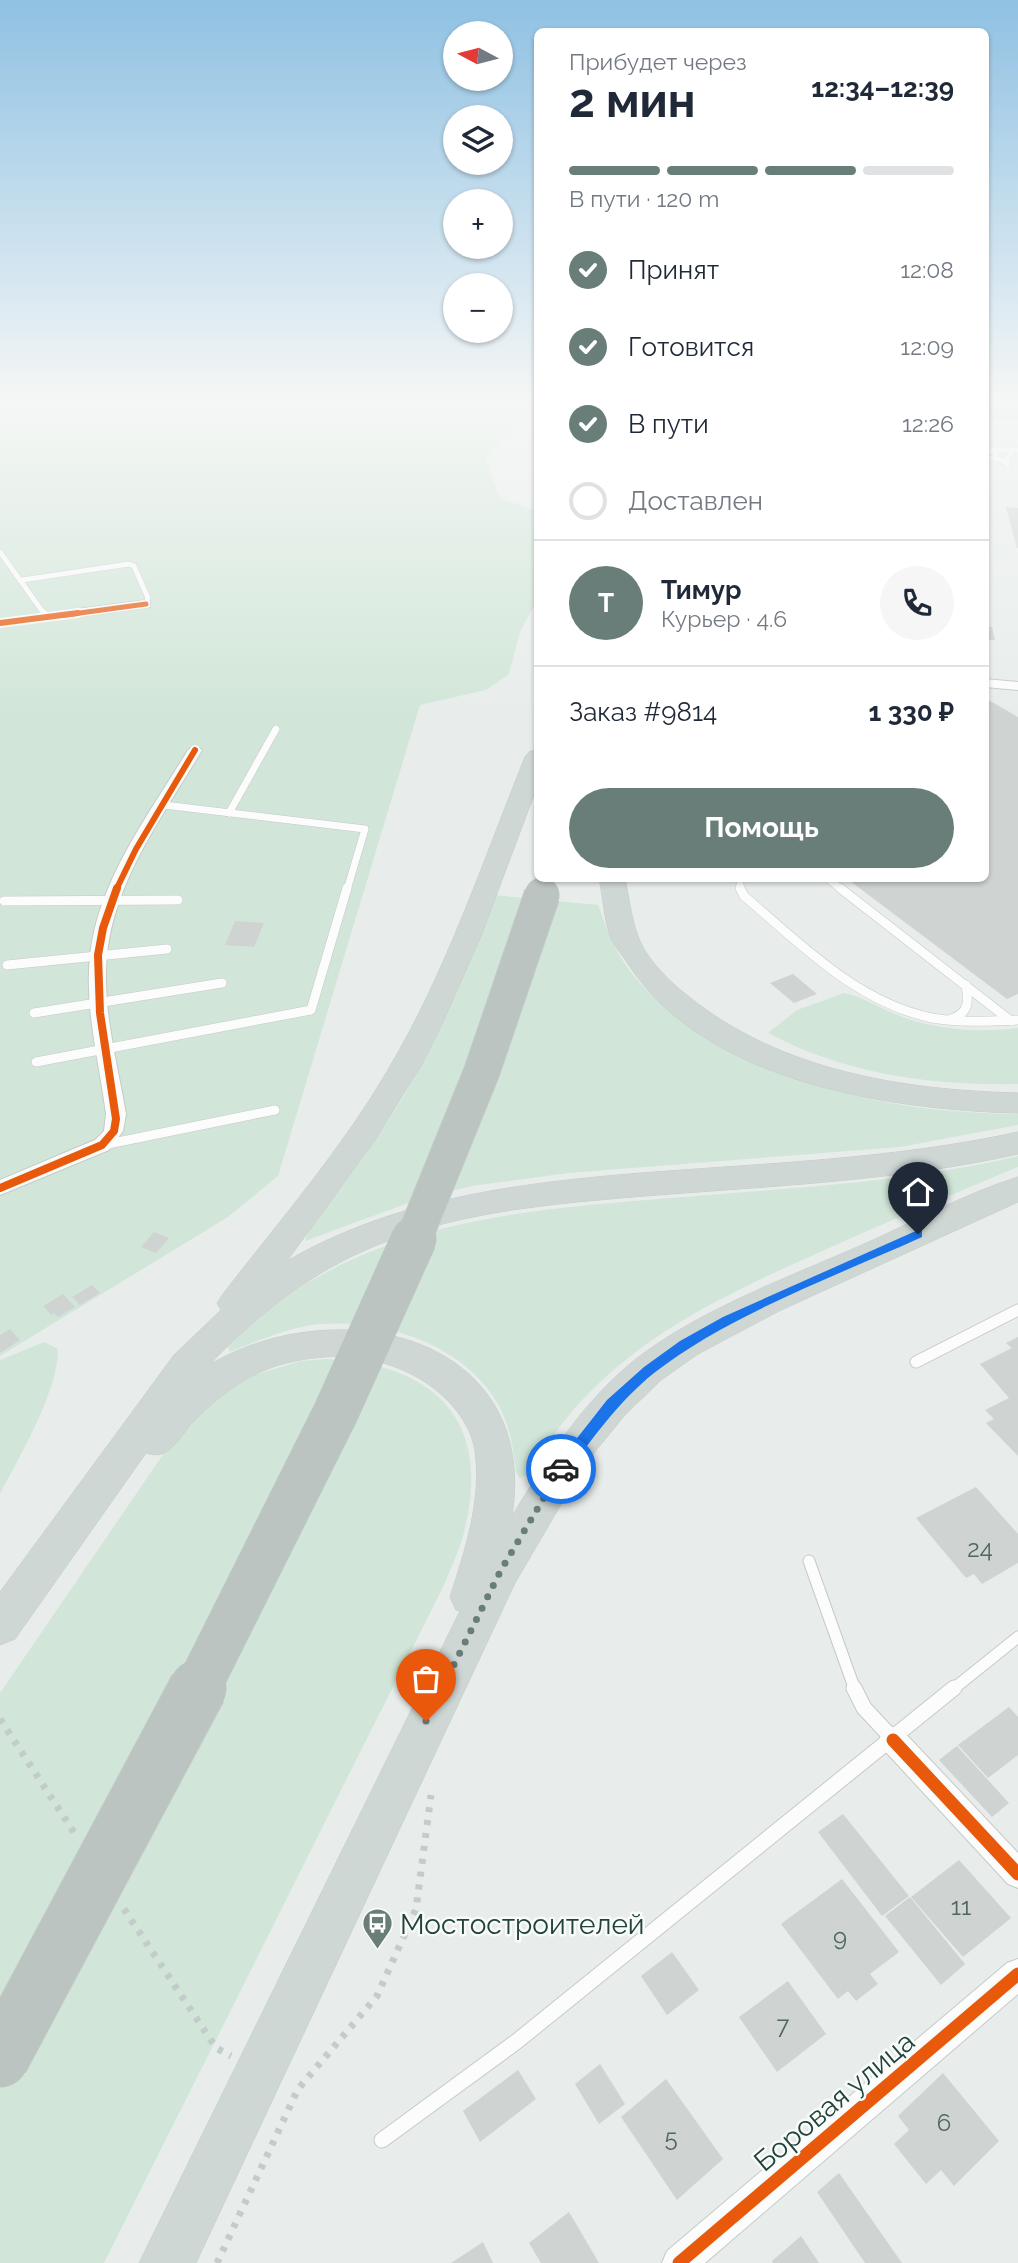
<!DOCTYPE html>
<html lang="ru">
<meta charset="utf-8">
<style>
:root{--surface:#fff;--page:#f6f6f7;--text:#1f2937;--muted:#747a83;--line:#e0e1e3;--accent:#697e78}
body{margin:0;font-family:Raleway,sans-serif;background:var(--page);color:var(--text);height:100vh;display:flex;flex-direction:column;font-size:26px;white-space:nowrap}
*{box-sizing:border-box;margin:0}
p{font-size:23px;color:var(--muted)}
.icon{flex:none;width:38px;height:38px;fill:none;stroke:currentColor;stroke-width:2;stroke-linecap:round;stroke-linejoin:round}
.map{position:relative;flex:1;overflow:hidden}
.sheet{position:absolute;left:534px;top:28px;width:455px;height:854px;display:flex;flex-direction:column;background:var(--surface);border-radius:10px;box-shadow:0 2px 5px #0004}
.sheet>*{flex:none}
.needle{width:46px;rotate:277deg}
.fabs{position:absolute;left:443px;top:21px;display:grid;gap:14px}
.fabs a{display:grid;place-items:center;width:70px;height:70px;border-radius:50%;background:var(--surface);box-shadow:0 2px 5px #0004;font-size:35px}
.pin{position:absolute;display:grid;place-items:center;width:60px;height:60px;color:#fff;margin:-72px -30px;border-radius:50% 50% 50% 0;rotate:-45deg;box-shadow:0 0 7px #0007}
.pin .icon{rotate:45deg}
.courier{position:absolute;display:grid;place-items:center;width:70px;height:70px;margin:-35px;border:5px solid #1a73e8;border-radius:50%;background:#fff;color:#222;box-shadow:0 2px 9px #0007}
.headline em{font-style:normal;font-weight:700}
.headline div{display:flex;flex-direction:column-reverse}
.headline{display:flex;align-items:center;justify-content:space-between;height:119px;padding:0 35px}
h1{font-size:46px;font-weight:700;line-height:52px}
.bar{display:grid;grid-template-columns:repeat(4,1fr);gap:10px 7px;align-content:center;height:84px;padding:0 35px}
.bar i{height:9px;border-radius:5px;background:var(--line)}
.bar .on{background:var(--accent)}
.bar p{grid-column:span 4}
.line{display:flex;align-items:center;gap:18px;padding:0 35px;border-top:2px solid var(--line)}
.line div{flex:1}
.round{display:grid;place-items:center;flex:none;width:74px;height:74px;border-radius:37px;background:var(--page)}
ol{padding:0 35px;list-style:none}
li{display:flex;align-items:center;gap:21px;height:77px}
li p{margin-inline-start:auto}
li .icon{padding:7px;border-radius:50%;background:var(--accent);color:#fff;stroke-width:4}
li:last-child{color:var(--muted)}
li i{width:38px;height:38px;border:4px solid var(--line);border-radius:50%}
.cta{display:flex;gap:14px;margin-top:auto;padding:14px 35px}
.cta a{flex:1;height:80px;border-radius:42px;background:var(--accent);color:#fff;font-size:28px;font-weight:700;line-height:80px;text-align:center}
.map>svg:first-child{display:block}
.green{fill:#d1e6d8}
.building{fill:#cfd4d2}
.lines{fill:none;stroke-linecap:round;stroke-linejoin:round}
.lane-far4-casing{stroke:#c5cac8;stroke-width:6}
.lane-far3-casing{stroke:#c5cac8;stroke-width:8}
.lane-far2-casing{stroke:#c5cac8;stroke-width:10}
.lane-far1-casing{stroke:#c5cac8;stroke-width:13}
.lane-casing{stroke:#c5cac8;stroke-width:17}
.street-casing{stroke:#c5cac8;stroke-width:2}
.primary-casing{stroke:#c3ccc9;stroke-width:1}
.path{stroke:#c3ccca;stroke-width:7;stroke-dasharray:5 8;stroke-linecap:butt}
.lane-far4{stroke:#fcfcfc;stroke-width:5}
.lane-far3{stroke:#fcfcfc;stroke-width:7}
.lane-far2{stroke:#fcfcfc;stroke-width:9}
.lane-far1{stroke:#fcfcfc;stroke-width:11}
.lane{stroke:#fcfcfc;stroke-width:15}
.street{fill:#fcfcfc;fill-rule:evenodd}
.primary{fill:#cfd7d5;fill-rule:evenodd}
.highway-bridge-far2-casing{stroke:#c3ccc9;stroke-width:37;stroke-linecap:butt}
.highway-bridge-far1-casing{stroke:#c3ccc9;stroke-width:46;stroke-linecap:butt}
.highway-bridge-casing{stroke:#c3ccc9;stroke-width:59;stroke-linecap:butt}
.highway-bridge-far2{stroke:#bcc4c2;stroke-width:35}
.highway-bridge-far1{stroke:#bcc4c2;stroke-width:45}
.highway-bridge{stroke:#bcc4c2;stroke-width:57}
.cycleway-far3-casing{stroke:#f7fbf9;stroke-width:8}
.cycleway-far2-casing{stroke:#f7fbf9;stroke-width:10}
.cycleway-far1-casing{stroke:#f7fbf9;stroke-width:12}
.cycleway-casing{stroke:#f7fbf9;stroke-width:18}
.cycleway-far3{stroke:#e8590c;stroke-width:5}
.cycleway-far2{stroke:#e8590c;stroke-width:6}
.cycleway-far1{stroke:#e8590c;stroke-width:8}
.cycleway{stroke:#e8590c;stroke-width:13}
.route{fill:#1a73e8}
.done{stroke:#697e78;stroke-width:7;stroke-dasharray:0 12.6}
.labels{text-anchor:middle;stroke-width:5;stroke-linejoin:round;paint-order:stroke}
.near-number-label{font-size:24px;fill:#506761}
.near-poi-label{font-size:28px;fill:#24423a;stroke:#f7fbf9;text-anchor:start}
.near-street-label{font-size:28px;fill:#24423a;stroke:#f7fbf9}
</style>
<div class="map">
<svg width="1018" height="2263" viewBox="0 0 1018 2263">
<rect width="100%" height="100%" fill="#e8edeb"/>
<g class="green">
<path d="M0,398H537V411L493,449L486,459C493,473 493,486 501,499L537,511V600L520,632L509,674L486,690L420,705L278,1176L228,1217L0,1356Z"/>
<path d="M493,895L598,905C605,924 611,942 622,959C641,991 672,1014 704,1033C801,1092 905,1113 1018,1114V1125L900,1147L569,1173L472,1186L422,1198L305,1241L309,1229C353,1171 398,1114 430,1048C454,998 472,946 493,895Z"/>
<path d="M844,993C863,997 882,1009 900,1016C937,1030 979,1033 1018,1028V1084C931,1086 845,1074 768,1033L797,1010Z"/>
<path d="M1018,1156V1167C951,1195 884,1223 818,1253C697,1307 597,1355 528,1474L520,1478L516,1473C514,1450 510,1427 499,1406C464,1342 375,1315 306,1326C280,1331 255,1342 230,1352L228,1347C346,1223 510,1211 670,1198C786,1188 905,1183 1018,1156Z"/>
<path d="M44,1342L58,1349C59,1390 19,1457 0,1494V1360Z"/>
<path d="M325,1359C426,1363 489,1412 467,1519C463,1542 453,1564 444,1585L104,2263H0V1693L175,1437L227,1390L254,1375L301,1361Z"/>
</g>
<g class="building">
<polygon points="985,400 1018,402 1018,421 990,419"/>
<polygon points="1006,507 1018,508 1018,548 1017,548"/>
<polygon points="985,626 992,627 995,640 985,640"/>
<polygon points="985,698 1018,717 1018,994 1007,999 846,878 985,878"/>
<polygon points="235,921 264,923 254,947 225,945"/>
<polygon points="793,974 817,994 794,1003 770,983"/>
<polygon points="154,1232 169,1238 156,1253 141,1247"/>
<polygon points="92,1285 100,1293 80,1305 72,1297"/>
<polygon points="63,1294 75,1307 58,1317 54,1313 51,1315 43,1306"/>
<polygon points="10,1329 20,1340 0,1353 0,1335"/>
<polygon points="1018,1337 1018,1456 986,1423 994,1419 985,1410 1009,1398 980,1364 1012,1348 1006,1343"/>
<polygon points="976,1487 1018,1534 1018,1563 982,1584 974,1574 966,1578 916,1518"/>
<polygon points="1009,1707 1018,1717 1018,1755 988,1778 958,1745"/>
<polygon points="957,1746 1009,1803 992,1817 939,1760"/>
<polygon points="843,1814 909,1896 882,1916 818,1832"/>
<polygon points="959,1860 1011,1918 963,1957 911,1897"/>
<polygon points="842,1879 899,1952 870,1974 878,1984 856,2001 848,1991 838,1999 781,1924"/>
<polygon points="910,1897 965,1964 941,1985 885,1916"/>
<polygon points="672,1952 699,1990 667,2015 641,1976"/>
<polygon points="788,1981 826,2034 777,2072 739,2017"/>
<polygon points="600,2064 625,2104 599,2124 575,2084"/>
<polygon points="518,2070 536,2099 480,2142 463,2111"/>
<polygon points="943,2073 999,2141 954,2186 941,2170 926,2184 894,2144 909,2130 898,2116"/>
<polygon points="666,2079 723,2159 677,2200 621,2117"/>
<polygon points="839,2173 902,2263 865,2263 817,2192"/>
<polygon points="569,2212 599,2263 541,2263 529,2243"/>
<polygon points="801,2236 819,2263 773,2263 772,2261"/>
<polygon points="483,2242 493,2263 451,2263"/>
</g>
<g class="lines">
<defs>
<g id="lane-far4">
<polyline points="985,450 1018,450"/>
<polyline points="997,458 1008,465 1006,459 1012,453"/>
<polyline points="985,459 997,458 995,453 989,452"/>
<polyline points="0,552 45,615"/>
<polyline points="22,580 129,564 134,566 148,598 146,604"/>
</g>
<g id="lane-far3">
<polyline points="44,613 47,617"/>
<polyline points="164,805 365,829 347,890"/>
<polyline points="229,813 276,729"/>
<polyline points="740,878 740,890"/>
<polyline points="827,878 842,890"/>
</g>
<g id="lane-far2">
<path d="M740,888L744,896C801,944 856,1002 932,1018C960,1023 989,1021 1018,1020"/>
<polyline points="840,888 1011,1021"/>
<polyline points="4,901 178,900"/>
<polyline points="7,965 167,949"/>
<polyline points="34,1013 222,983"/>
<path d="M951,1019C969,1013 969,1002 966,985"/>
<polyline points="36,1062 311,1010 347,888"/>
<polyline points="103,1145 275,1110"/>
</g>
<g id="lane-far1">
<polyline points="916,1362 1018,1310"/>
<polyline points="809,1561 855,1690"/>
<polyline points="952,1690 1018,1637"/>
</g>
<g id="lane">
<polyline points="854,1688 864,1708 893,1739"/>
<polyline points="382,2140 516,2042 954,1688"/>
</g>
<g id="street">
<polygon points="146,600 150,601 150,607 0,627 0,619"/>
<polygon points="985,679 1018,682 1018,690 985,687"/>
<path d="M195,746L202,750C162,818 107,889 106,972C105,1019 118,1067 126,1114L123,1131L109,1150L0,1195V1180L95,1140L104,1131L106,1114C100,1067 87,1019 89,971C91,889 147,818 188,750Z"/>
<polygon points="893,1727 903,1731 1018,1853 1018,1888 1008,1884 883,1749 879,1740 883,1731"/>
<polygon points="1018,1959 1018,1994 705,2263 662,2263 667,2251 1007,1963"/>
</g>
<g id="primary">
<path d="M537,750V787L481,936L442,1024L421,1066L375,1140L287,1261C399,1196 528,1182 654,1172C775,1163 899,1158 1018,1132V1154C897,1181 769,1186 645,1196C549,1204 449,1212 361,1252C302,1279 253,1319 209,1365C338,1289 540,1335 512,1516C547,1459 582,1402 636,1359C699,1310 789,1277 862,1245C912,1223 966,1193 1018,1177V1202L779,1311L698,1354L661,1380L625,1415L584,1465L515,1583L196,2263H139L460,1611L456,1610L450,1597C465,1550 482,1500 475,1451C472,1431 461,1414 447,1400C402,1355 333,1347 273,1367C241,1378 214,1400 191,1424C184,1433 175,1446 166,1452C159,1456 153,1455 146,1453L15,1639L0,1645V1592L174,1355L221,1310L217,1303L223,1294C280,1220 342,1149 389,1068C447,970 483,861 525,757L529,752Z"/>
<path d="M599,878H625C629,897 631,918 638,936C646,959 669,981 688,996C781,1071 902,1090 1018,1093V1113C890,1110 707,1082 630,967C624,957 614,946 610,936C604,918 603,897 599,878Z"/>
</g>
</defs>
<use href="#lane-far4" class="lane-far4-casing"/>
<use href="#lane-far3" class="lane-far3-casing"/>
<use href="#lane-far2" class="lane-far2-casing"/>
<use href="#lane-far1" class="lane-far1-casing"/>
<use href="#lane" class="lane-casing"/>
<use href="#street" class="street-casing"/>
<use href="#primary" class="primary-casing"/>
<g class="path">
<polyline points="0,1719 75,1834"/>
<polyline points="124,1909 216,2048 231,2056"/>
<polyline points="217,2263 298,2089 377,1996 416,1909 431,1795"/>
</g>
<use href="#lane-far4" class="lane-far4"/>
<use href="#lane-far3" class="lane-far3"/>
<use href="#lane-far2" class="lane-far2"/>
<use href="#lane-far1" class="lane-far1"/>
<use href="#lane" class="lane"/>
<use href="#street" class="street"/>
<use href="#primary" class="primary"/>
<defs>
<polyline id="highway-bridge-far2" points="413,1241 482,1071 542,895"/>
<polyline id="highway-bridge-far1" points="197,1690 336,1412 414,1239"/>
<polyline id="highway-bridge" points="0,2059 198,1688"/>
</defs>
<use href="#highway-bridge-far2" class="highway-bridge-far2-casing"/>
<use href="#highway-bridge-far1" class="highway-bridge-far1-casing"/>
<use href="#highway-bridge" class="highway-bridge-casing"/>
<use href="#highway-bridge-far2" class="highway-bridge-far2"/>
<use href="#highway-bridge-far1" class="highway-bridge-far1"/>
<use href="#highway-bridge" class="highway-bridge"/>
<defs>
<polyline id="cycleway-far3" points="65,615 146,604"/>
<g id="cycleway-far2">
<polyline points="0,623 78,613"/>
<polyline points="116,890 136,849 195,750"/>
</g>
<polyline id="cycleway-far1" points="0,1188 102,1145 114,1131 116,1119 100,1013 98,955 103,928 117,888"/>
<g id="cycleway">
<polyline points="893,1740 1018,1874"/>
<polyline points="679,2263 1018,1974"/>
</g>
</defs>
<use href="#cycleway-far3" class="cycleway-far3-casing"/>
<use href="#cycleway-far2" class="cycleway-far2-casing"/>
<use href="#cycleway-far1" class="cycleway-far1-casing"/>
<use href="#cycleway" class="cycleway-casing"/>
<use href="#cycleway-far3" class="cycleway-far3"/>
<use href="#cycleway-far2" class="cycleway-far2"/>
<use href="#cycleway-far1" class="cycleway-far1"/>
<use href="#cycleway" class="cycleway"/>
</g>
<linearGradient id="sky" x2="0" y2="1"><stop stop-color="#8fc1e3"/><stop offset="0.56" stop-color="#f5f7f6"/><stop offset="1" stop-color="#f5f7f6" stop-opacity="0"/></linearGradient>
<rect width="1018" height="715" fill="url(#sky)"/>
<path class="route" d="M918,1230L922,1231V1237C836,1276 728,1315 654,1373C619,1401 593,1438 566,1474H556V1465L607,1400L644,1367L680,1341L723,1317Z"/>
<g class="lines">
<polyline class="done" points="426,1721 501,1570 561,1469"/>
</g>
<defs>
<symbol id="bus-pin" viewBox="-11 -11 22 30"><path d="M0 17L-7.5 6A9.5 9.5 0 1 1 7.5 6Z" fill="#697e78" stroke="#f7fbf9"/><path d="M-5-6H5V4H4V6H2V4H-2V6H-4V4H-5ZM-3.5-4V0h7V-4ZM-3.5 1.2v1.5H-2V1.2ZM2 1.2v1.5H3.5V1.2Z" fill="#fff"/></symbol>
</defs>
<g fill-rule="evenodd">
<use href="#bus-pin" x="360" y="1906" width="35" height="47"/>
</g>
<g class="labels">
<g class="near-number-label">
<text x="980" y="1557">24</text>
<text x="961" y="1915">11</text>
<text x="840" y="1946">9</text>
<text x="783" y="2034">7</text>
<text x="944" y="2131">6</text>
<text x="671" y="2146">5</text>
</g>
<g class="near-poi-label">
<text x="400" y="1934">Мостостроителей</text>
</g>
<g class="near-street-label">
<text transform="translate(834 2101) rotate(-40)" y="10">Боровая улица</text>
</g>
</g>
</svg>
<div class="fabs">
<a><svg class="needle" viewBox="-14 -14 28 28"><path d="M0-13l5 13h-10z" fill="#e53935"/><path d="M0 13l5-13h-10z" fill="#747a83"/></svg></a>
<a><svg class="icon" aria-label="layers" viewBox="0 0 24 24"><path d="M12 4l9 5-9 5-9-5zM3 14l9 5 9-5"/></svg></a>
<a>+</a>
<a>−</a>
</div>
<div class="pin" style="left:426px;top:1721px;background:#ea580c"><svg class="icon" aria-label="bag" viewBox="0 0 24 24"><path d="M5 8h14l-1 12H6zM9 8a3 3 0 0 1 6 0"/></svg></div>
<div class="pin" style="left:918px;top:1234px;background:#1f2937"><svg class="icon" aria-label="home" viewBox="0 0 24 24"><path d="M3 11l9-7 9 7M6 9v11h12V9"/></svg></div>
<div class="courier" style="left:561px;top:1469px"><svg class="icon" aria-label="car" viewBox="0 0 24 24"><path d="M5 17H2v-5l4-1 3-4h7l3 4 3 1v5h-3M9 17h6M6 11h13"/><circle cx="7" cy="17" r="2"/><circle cx="17" cy="17" r="2"/></svg></div>
<section class="sheet">
<div class="headline"><div><h1>2 мин</h1><p>Прибудет через</p></div><em>12:34–12:39</em></div>
<div class="bar"><i class="on"></i><i class="on"></i><i class="on"></i><i></i><p>В пути · 120 m</p></div>
<ol>
<li><svg class="icon" aria-label="check" viewBox="0 0 24 24"><path d="M5 12l5 5 9-10"/></svg>Принят<p>12:08</p></li>
<li><svg class="icon" aria-label="check" viewBox="0 0 24 24"><path d="M5 12l5 5 9-10"/></svg>Готовится<p>12:09</p></li>
<li><svg class="icon" aria-label="check" viewBox="0 0 24 24"><path d="M5 12l5 5 9-10"/></svg>В пути<p>12:26</p></li>
<li><i></i>Доставлен</li>
</ol>
<div class="line" style="height:126px"><b class="round" style="background:var(--accent);color:#fff">Т</b><div><b>Тимур</b><p>Курьер · 4.6</p></div><a class="round"><svg class="icon" aria-label="phone" viewBox="0 0 24 24"><path d="M5 4h4l2 5-3 2q2 4 5 5l2-3 5 2v4C11 20 4 13 5 4z"/></svg></a></div>
<div class="line" style="height:91px"><div>Заказ #9814</div><b>1 330 ₽</b></div>
<div class="cta"><a>Помощь</a></div>
</section>
</div>
